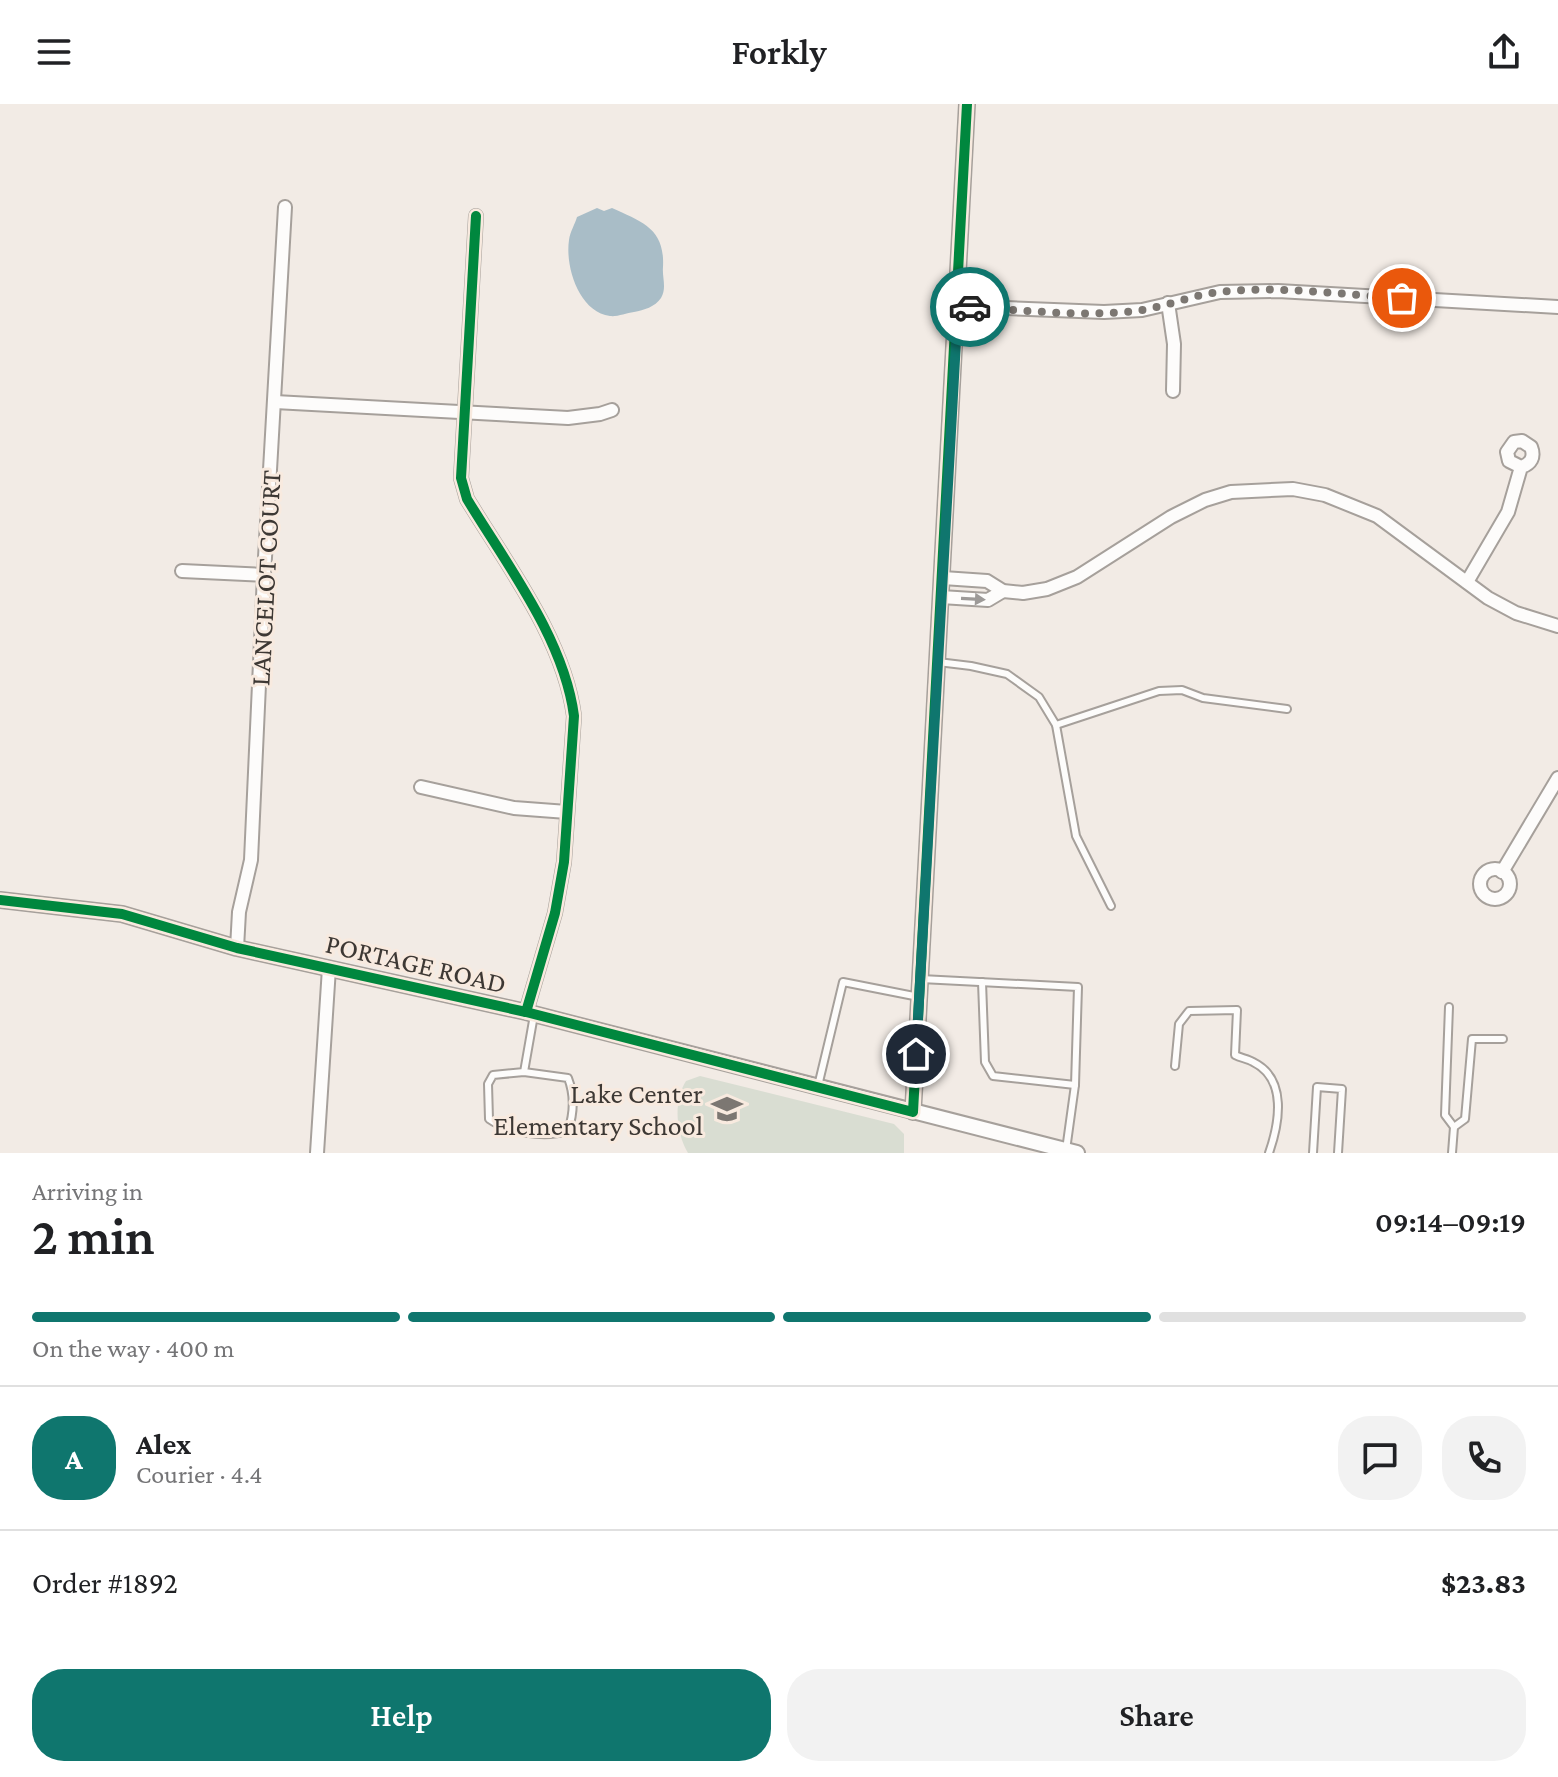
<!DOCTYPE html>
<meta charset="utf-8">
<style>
:root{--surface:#fff;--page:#f2f2f2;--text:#202124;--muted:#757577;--line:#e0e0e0;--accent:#0f766e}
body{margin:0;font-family:"Crimson Pro",serif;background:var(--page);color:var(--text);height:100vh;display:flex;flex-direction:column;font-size:30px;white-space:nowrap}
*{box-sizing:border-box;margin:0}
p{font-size:26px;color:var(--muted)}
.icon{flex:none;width:44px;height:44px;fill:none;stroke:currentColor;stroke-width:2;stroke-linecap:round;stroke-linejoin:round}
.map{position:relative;height:1049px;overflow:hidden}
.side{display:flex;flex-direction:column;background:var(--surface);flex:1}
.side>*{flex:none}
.pin{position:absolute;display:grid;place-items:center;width:68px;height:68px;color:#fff;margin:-34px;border:4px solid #fff;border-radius:50%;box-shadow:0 2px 8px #0007}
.courier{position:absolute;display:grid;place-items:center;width:80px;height:80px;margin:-40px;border:6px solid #0f766e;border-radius:50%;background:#fff;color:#222;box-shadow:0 2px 10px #0007}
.head em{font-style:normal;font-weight:600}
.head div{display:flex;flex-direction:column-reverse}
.head{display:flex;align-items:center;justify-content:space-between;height:136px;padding:0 32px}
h1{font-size:52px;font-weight:600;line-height:60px}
.bar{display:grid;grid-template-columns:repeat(4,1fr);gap:12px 8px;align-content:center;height:96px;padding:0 32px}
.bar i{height:10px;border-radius:6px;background:var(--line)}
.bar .current{background:var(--accent)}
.bar p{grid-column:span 4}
.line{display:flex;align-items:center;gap:20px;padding:0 32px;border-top:2px solid var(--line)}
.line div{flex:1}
.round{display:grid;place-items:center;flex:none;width:84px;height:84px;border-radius:32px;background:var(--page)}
.cta{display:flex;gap:16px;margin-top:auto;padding:16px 32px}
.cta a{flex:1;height:92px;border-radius:32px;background:var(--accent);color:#fff;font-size:32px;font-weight:600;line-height:92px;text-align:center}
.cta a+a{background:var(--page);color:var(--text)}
header{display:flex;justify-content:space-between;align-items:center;height:104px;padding:0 32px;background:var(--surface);font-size:36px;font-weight:600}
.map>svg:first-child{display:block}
.green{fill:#d9ddd2}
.water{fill:#a9bdc7}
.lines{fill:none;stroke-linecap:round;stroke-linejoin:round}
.service-casing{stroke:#a6a09b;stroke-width:10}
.minor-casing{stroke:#a6a09b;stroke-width:16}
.tertiary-casing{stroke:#a6a09b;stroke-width:18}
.service{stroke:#fdfcfb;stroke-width:6}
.minor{stroke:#fdfcfb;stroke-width:12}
.tertiary{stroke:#fdfcfb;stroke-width:14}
.cycleway-casing{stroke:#f8eadf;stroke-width:15}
.cycleway{stroke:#00873e;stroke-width:10}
.oneway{fill:#9d9a98}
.done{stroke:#7c7772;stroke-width:8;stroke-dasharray:0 14.4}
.route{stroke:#0f766e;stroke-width:10}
.labels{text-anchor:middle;stroke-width:6;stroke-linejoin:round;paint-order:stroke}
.street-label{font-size:28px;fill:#3d3834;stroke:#f8eadf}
.poi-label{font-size:28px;fill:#3d3834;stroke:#f8eadf;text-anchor:end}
</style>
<header><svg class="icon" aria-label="menu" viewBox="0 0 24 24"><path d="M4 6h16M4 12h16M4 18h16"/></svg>Forkly<svg class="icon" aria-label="share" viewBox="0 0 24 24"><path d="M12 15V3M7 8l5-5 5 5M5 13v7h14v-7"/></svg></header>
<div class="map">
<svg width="1558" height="1049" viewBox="0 0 1558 1049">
<rect width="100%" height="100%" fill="#f2ebe5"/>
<path class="green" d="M700,972L894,1020L904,1030V1049H688C676,1029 673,997 686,977Z"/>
<path class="water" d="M597,104L604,107L612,104C643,118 665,125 663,163C662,173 667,184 661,194C655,203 644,206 634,208C626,209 617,213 610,212C579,208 565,163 569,136C570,128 575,120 577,113Z"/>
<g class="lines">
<defs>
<g id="service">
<polyline points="938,558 971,562 1007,570 1039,593 1056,621 1076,732 1111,802"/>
<polyline points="1056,621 1159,587 1182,586 1203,594 1287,605"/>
<polyline points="921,875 1078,883 1075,981 1066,1046"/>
<polyline points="982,878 985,958 993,972 1075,981"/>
<polyline points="1449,903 1445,1011 1454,1023 1452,1049"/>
<path d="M1175,962L1179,920L1189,907L1237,906L1235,951C1241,954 1248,955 1253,958C1288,975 1279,1020 1269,1049"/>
<path d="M524,968L568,974C575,992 574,1009 568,1027C544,1034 509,1029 489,1015L488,980L493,971L524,968L534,911"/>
<polyline points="818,982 843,878 919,893"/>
<polyline points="1454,1023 1465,1015 1472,935 1503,935"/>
<polyline points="1313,1049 1317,983 1342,985 1338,1049"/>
</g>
<g id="minor">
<path d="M476,112L461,374L467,395C507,461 564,535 574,612L564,758L555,809L526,908"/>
<polyline points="1168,199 1174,240 1173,287"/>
<polyline points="958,202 1104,208 1142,206 1220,188 1278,187 1558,203"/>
<polyline points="275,298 568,314 600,310 612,306"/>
<polyline points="182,467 264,471"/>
<polyline points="943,474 987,477 1003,487 1023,489 1047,485 1077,473 1171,413 1205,396 1231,388 1293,385 1325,391 1377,412 1488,494 1516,509 1558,522"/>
<path d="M1467,478L1508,408L1521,363L1509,357L1507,348L1514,338L1522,337L1531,343C1535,353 1531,360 1521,363"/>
<polyline points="941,493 988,496 1003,487"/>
<polyline points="421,683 514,704 567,708"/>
<circle cx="1495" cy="780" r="15"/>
<polyline points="1502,768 1558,674"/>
<polyline points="237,844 239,808 251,756 264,471 285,103"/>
<polyline points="317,1049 329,864"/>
</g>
<g id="tertiary">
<polyline points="0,796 122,810 237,844 526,908 1077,1049"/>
<polyline points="913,1008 967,0"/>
</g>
</defs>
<use href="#service" class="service-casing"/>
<use href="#minor" class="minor-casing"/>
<use href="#tertiary" class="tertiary-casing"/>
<use href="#service" class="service"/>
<use href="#minor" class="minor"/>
<use href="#tertiary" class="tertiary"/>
<defs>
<g id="cycleway">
<path d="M476,112L461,374L467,395C507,461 564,535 574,612L564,758L555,809L526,908"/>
<polyline points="0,796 122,810 237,844 526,908 913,1008 967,0"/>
</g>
</defs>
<use href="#cycleway" class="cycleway-casing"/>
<use href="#cycleway" class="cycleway"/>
</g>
<defs><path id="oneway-solid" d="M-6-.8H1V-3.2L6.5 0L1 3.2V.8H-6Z" transform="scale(2)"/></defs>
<use class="oneway" href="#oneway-solid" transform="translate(973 495) rotate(3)"/>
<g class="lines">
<path class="done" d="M970,203C1026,206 1086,214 1142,206C1168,202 1193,191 1219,188C1279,181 1343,191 1402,194"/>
<polyline class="route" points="916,950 958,202 970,203"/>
</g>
<defs>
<symbol id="school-bare" viewBox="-9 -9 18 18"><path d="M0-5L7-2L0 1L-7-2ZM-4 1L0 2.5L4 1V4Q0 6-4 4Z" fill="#7c7772" stroke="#f8eadf" stroke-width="2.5" paint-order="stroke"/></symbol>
</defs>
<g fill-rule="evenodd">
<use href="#school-bare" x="705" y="983" width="44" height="44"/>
</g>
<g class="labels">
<g class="street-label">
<text transform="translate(265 474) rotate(-87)" y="10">LANCELOT COURT</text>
<text transform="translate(416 859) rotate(13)" y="10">PORTAGE ROAD</text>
</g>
<g class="poi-label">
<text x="703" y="999">Lake Center<tspan x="703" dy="32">Elementary School</tspan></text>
</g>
</g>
</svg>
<div class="pin" style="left:1402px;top:194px;background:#ea580c"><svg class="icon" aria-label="bag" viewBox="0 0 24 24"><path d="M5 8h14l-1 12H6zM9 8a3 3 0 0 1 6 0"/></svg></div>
<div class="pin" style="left:916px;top:950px;background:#1f2937"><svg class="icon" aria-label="home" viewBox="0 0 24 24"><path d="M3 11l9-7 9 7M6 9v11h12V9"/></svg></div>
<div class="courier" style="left:970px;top:203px"><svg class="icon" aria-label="car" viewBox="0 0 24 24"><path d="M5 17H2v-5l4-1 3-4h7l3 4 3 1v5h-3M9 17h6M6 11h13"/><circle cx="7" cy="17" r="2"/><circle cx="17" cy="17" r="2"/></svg></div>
</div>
<section class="side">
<div class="head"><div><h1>2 min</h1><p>Arriving in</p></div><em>09:14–09:19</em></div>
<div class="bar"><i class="current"></i><i class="current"></i><i class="current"></i><i></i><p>On the way · 400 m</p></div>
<div class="line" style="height:144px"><b class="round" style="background:var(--accent);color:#fff">A</b><div><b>Alex</b><p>Courier · 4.4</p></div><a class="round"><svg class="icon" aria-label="chat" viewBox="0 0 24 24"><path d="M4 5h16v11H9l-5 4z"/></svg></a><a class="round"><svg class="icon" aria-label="phone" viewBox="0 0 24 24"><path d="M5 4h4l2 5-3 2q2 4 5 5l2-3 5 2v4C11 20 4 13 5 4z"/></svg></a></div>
<div class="line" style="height:104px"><div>Order #1892</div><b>$23.83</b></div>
<div class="cta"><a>Help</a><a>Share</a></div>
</section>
